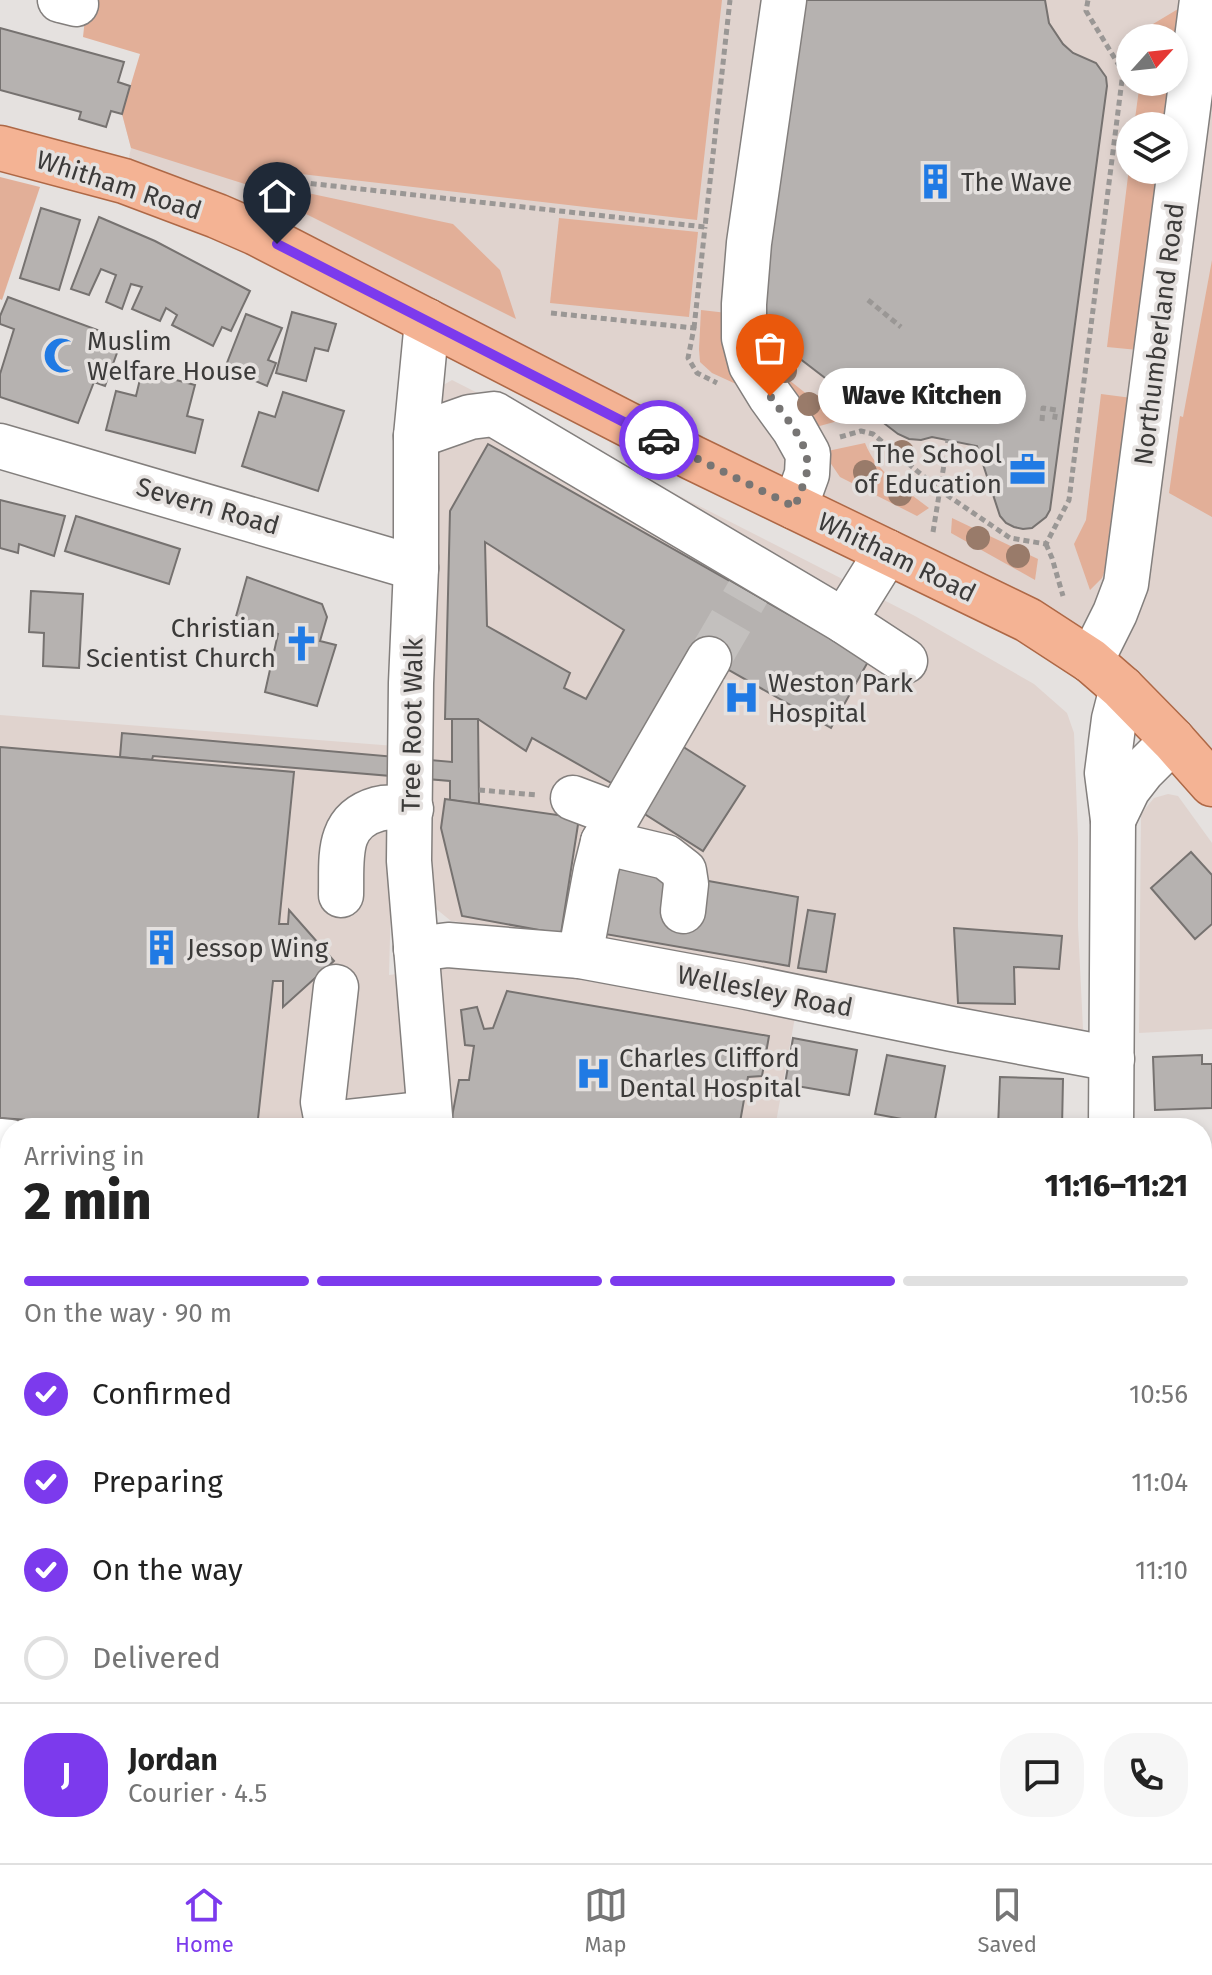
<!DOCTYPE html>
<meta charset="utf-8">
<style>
:root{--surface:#fff;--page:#f6f6f6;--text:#222;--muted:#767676;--line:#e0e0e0;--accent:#7c3aed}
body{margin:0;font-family:"Fira Sans",sans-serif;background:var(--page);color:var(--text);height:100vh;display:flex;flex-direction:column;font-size:30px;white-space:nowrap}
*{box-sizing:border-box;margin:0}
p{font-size:26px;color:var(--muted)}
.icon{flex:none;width:44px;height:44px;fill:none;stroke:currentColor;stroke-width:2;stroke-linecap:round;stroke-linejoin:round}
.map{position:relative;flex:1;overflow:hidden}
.sheet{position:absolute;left:0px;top:1118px;width:1212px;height:746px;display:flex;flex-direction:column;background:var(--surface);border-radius:32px 32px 0 0;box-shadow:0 4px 12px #0003}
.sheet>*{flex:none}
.needle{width:52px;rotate:63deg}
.buttons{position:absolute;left:1116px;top:24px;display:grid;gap:16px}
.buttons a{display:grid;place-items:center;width:72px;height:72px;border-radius:50%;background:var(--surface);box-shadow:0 4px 12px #0003;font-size:40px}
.pin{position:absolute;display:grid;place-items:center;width:68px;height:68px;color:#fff;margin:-82px -34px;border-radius:50% 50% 50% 0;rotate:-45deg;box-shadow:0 0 8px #0007}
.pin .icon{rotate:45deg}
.courier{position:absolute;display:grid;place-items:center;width:80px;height:80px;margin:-40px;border:6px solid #7c3aed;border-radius:50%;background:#fff;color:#222;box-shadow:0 2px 10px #0007}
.bubble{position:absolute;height:56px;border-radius:28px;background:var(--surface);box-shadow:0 4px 12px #0003;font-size:26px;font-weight:800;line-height:56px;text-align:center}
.summary em{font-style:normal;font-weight:800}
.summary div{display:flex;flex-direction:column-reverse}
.summary{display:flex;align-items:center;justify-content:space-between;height:136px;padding:0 24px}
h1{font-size:52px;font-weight:800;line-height:60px}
.bar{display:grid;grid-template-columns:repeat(4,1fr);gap:12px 8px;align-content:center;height:96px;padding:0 24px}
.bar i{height:10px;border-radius:6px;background:var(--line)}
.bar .current{background:var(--accent)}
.bar p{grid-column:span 4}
.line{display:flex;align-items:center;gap:20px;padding:0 24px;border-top:2px solid var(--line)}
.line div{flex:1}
.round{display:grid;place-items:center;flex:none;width:84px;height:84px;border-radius:32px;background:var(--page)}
ol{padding:0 24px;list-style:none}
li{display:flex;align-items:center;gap:24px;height:88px}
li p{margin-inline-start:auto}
li .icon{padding:8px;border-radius:50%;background:var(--accent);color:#fff;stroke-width:4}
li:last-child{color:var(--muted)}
li i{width:44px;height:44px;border:4px solid var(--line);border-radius:50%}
.dock{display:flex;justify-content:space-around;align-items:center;height:112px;border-top:2px solid var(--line);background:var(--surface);font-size:22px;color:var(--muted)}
.dock a{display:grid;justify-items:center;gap:4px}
.dock .current{color:var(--accent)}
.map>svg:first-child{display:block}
.built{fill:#e0d3ce;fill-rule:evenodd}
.green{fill:#e2af98}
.building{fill:#b6b2b0;stroke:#767270;stroke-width:2;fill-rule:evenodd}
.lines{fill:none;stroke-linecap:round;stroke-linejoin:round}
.minor-tunnel{stroke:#c3c0be;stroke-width:44;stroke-dasharray:44 22;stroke-linecap:butt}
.minor-casing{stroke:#837f7d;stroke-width:47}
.major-casing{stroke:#ae6846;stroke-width:47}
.path{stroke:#9a9795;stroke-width:5;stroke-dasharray:6 4;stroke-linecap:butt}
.minor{stroke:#fff;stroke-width:44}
.major{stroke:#f4b394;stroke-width:44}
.tree{fill:#997b6a}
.done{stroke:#777574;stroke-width:8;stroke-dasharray:0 14.4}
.route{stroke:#7c3aed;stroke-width:10}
.labels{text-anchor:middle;stroke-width:7;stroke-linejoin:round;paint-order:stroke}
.poi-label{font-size:26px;fill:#3c3b3a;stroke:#e5e1df;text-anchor:start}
.street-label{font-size:26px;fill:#3c3b3a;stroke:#e5e1df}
</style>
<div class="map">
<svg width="1212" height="1863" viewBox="0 0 1212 1863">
<rect width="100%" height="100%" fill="#e5e1df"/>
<g class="built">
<path d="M158,0H1212V784L1122,688L124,181L131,148L122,114ZM1130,38H1174V82H1130ZM1130,126H1174V170H1130Z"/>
<polygon points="452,380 915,616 1034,684 1067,713 1074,733 1078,838 1078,926 1083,1029 1075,1034 561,934 451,921 429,903 440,387"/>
<polygon points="0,715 395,746 389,975 503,961 795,1017 775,1128 10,1128 10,1854 561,1854 560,1863 0,1863"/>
<polygon points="1168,794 1178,796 1212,843 1212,1029 1139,1033 1141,814 1154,798"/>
<polygon points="1202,1235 1212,1235 1212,1348 1202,1346"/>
<polygon points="1202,1356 1212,1359 1212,1768 1202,1769"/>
<polygon points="1202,1814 1212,1814 1212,1863 1105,1863 1105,1854 1202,1854"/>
<polygon points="736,1854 1076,1854 1076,1863 735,1863"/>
</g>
<g class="green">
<polygon points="87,0 722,0 697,220 258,169 256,182 453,224 500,270 516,319 248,185 131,148 122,114 140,54 83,37"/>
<polygon points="1188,3 1172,126 1134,126 1140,82 1174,82 1174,38 1139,38 1138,33"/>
<polygon points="1130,160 1130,170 1166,170 1138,350 1107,347"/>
<polygon points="0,177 40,187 2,300 0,299"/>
<polygon points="559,218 698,232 689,317 550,303"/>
<polygon points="1212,260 1212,517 1169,493 1180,416 1183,417"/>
<polygon points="701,310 727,313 760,395 712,373 700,362 699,349"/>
<polygon points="763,349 795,371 789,380 813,399 822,391 856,416 816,427"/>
<polygon points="1101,394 1132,398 1108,562 1102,578 1090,590 1074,544 1086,520"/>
<path d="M865,443C876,472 905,489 929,508L917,516L840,477L823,452Z"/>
<polygon points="952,518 1038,559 1035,580 951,533"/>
</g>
<g class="building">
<polygon points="802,0 1045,0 1049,23 1063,44 1073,53 1096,63 1106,77 1107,86 1050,510 1046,517 1032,528 1023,529 1014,527 1006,523 1000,516 977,446 932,437 921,440 909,439 898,434 773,338 762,323 756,306"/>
<polygon points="0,28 124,62 118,82 130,86 122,114 111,111 106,127 79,119 81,112 0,90"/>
<polygon points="41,208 80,220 59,290 20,278"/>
<polygon points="99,217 155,241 250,291 231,331 222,327 213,346 172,325 177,315 166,308 160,321 132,309 142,287 131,284 122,309 106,302 116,275 101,269 89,295 71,289"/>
<polygon points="8,297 122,339 105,386 94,382 78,423 0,397 0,374 14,329 0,324 0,316"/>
<polygon points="292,312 336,324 328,351 315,348 306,381 276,373"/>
<polygon points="246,314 282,328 268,360 276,363 267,386 225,368"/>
<polygon points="142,371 195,385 187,416 203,420 195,453 106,430 116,391 136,396"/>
<polygon points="283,392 344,411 318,491 242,466 259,412 275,417"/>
<path d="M488,444L869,660L831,728L690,648L613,784L532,738L526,751L478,719H445L450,511ZM485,542L624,630L586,699L564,688L570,673L487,626Z"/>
<polygon points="0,500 65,516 54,556 19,544 18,553 0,548"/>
<polygon points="76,516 180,549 169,584 65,551"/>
<polygon points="247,577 322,604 327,617 320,641 336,645 317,706 265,692 278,634 235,620"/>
<polygon points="31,591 83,594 79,668 43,666 44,633 29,632"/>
<polygon points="452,719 478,719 479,804 450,800 450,781 153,756 152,760 120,757 122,733 452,762"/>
<polygon points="674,741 745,786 703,851 632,806"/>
<polygon points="0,747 294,772 279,924 288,924 289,910 334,961 283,1007 283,981 273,981 257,1128 142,1128 0,1118"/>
<polygon points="445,799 579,818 561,934 462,916 441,828"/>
<polygon points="1191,852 1212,875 1212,924 1195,939 1151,888"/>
<polygon points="614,868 703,880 798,897 789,966 605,934"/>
<polygon points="808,910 835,914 826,972 798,968"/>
<polygon points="954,928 1062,936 1059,969 1014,967 1015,1004 958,1003"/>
<polygon points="507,991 769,1036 762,1076 748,1077 739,1128 697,1128 684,1126 684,1128 452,1128 451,1122 459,1080 469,1080 474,1046 465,1045 461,1010 477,1007 484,1029 493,1028"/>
<polygon points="793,1038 857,1050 849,1095 785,1084"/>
<polygon points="887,1055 945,1066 934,1125 875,1114"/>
<polygon points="1202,1055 1202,1064 1212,1064 1212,1108 1155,1110 1153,1057"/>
<polygon points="1000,1077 1063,1079 1062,1128 998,1128"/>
<polygon points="84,1124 107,1126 107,1128 84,1128"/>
<rect x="1202" y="1149" width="6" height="75"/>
<polygon points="0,1226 10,1227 10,1848 0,1847"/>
<polygon points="1202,1451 1210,1451 1208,1528 1202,1528"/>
<polygon points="1209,1504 1212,1504 1212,1768 1202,1769 1202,1528 1208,1528"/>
<rect x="1202" y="1814" width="10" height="40"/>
<polygon points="66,1854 436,1854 435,1863 150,1863"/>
<polygon points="470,1854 531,1854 530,1863 470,1863"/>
<polygon points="614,1854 687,1854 687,1863 613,1863"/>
<polygon points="1001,1854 1056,1854 1055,1863 1000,1863"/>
</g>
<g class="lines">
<g class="minor-tunnel">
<polyline points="709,659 748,592"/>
<polyline points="0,1325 10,1326"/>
<polyline points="0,1677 10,1677"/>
</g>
<defs>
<g id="minor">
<polyline points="60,0 76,4"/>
<polyline points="784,0 749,243 744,304 744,338 751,365 770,396 794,429 808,454 807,474 795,507"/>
<polyline points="427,321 416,436 416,568 411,683 409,861 431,1128"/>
<polyline points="416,436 470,417 494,414 844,621 905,661"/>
<polyline points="0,446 416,568"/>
<polyline points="844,621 887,552"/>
<polyline points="1091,661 1115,613 1126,584 1202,0"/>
<polyline points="573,798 618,815"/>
<polyline points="1113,820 1128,789 1142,771 1173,740"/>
<polyline points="603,842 666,857 684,871 686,884 683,911"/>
<path d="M341,895C342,859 335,821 378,809C388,806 400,808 411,809"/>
<polyline points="416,949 448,945 580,956 742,986 952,1029 1112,1059"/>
<polyline points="580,956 596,870 603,842 709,659"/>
<polyline points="328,1128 323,1102 336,987"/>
<polyline points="329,1128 346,1122 429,1113"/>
<polyline points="1111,1128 1113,820 1107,773 1114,719 1122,688"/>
<polyline points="0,1141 10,1142"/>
<polyline points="1202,1356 1212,1358"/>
<polyline points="1105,1854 1105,1863"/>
<polyline points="446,1863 446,1854"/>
<polyline points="582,1863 583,1854"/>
</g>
<polyline id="major" points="0,148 124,181 217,216 256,233 693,458 1028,620 1091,661 1122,688 1173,740 1212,784"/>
</defs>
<use href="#minor" class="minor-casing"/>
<use href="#major" class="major-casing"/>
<g class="path">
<polyline points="261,178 705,227 730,0"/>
<polyline points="868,300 901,327"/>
<polyline points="551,313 694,328 688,358 697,373 717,383"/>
<polyline points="694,328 705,227"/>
<polyline points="1042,421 1043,408 1056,410 1054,423"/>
<polyline points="840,437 861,431 873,434 941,491 1010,538 1046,544 1069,500 1123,72 1086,11 1088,0"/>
<polyline points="933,532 948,440"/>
<polyline points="1046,544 1052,558 1063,596"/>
<polyline points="479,790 537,795"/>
</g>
<use href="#minor" class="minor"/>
<use href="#major" class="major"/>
</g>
<g class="tree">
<circle cx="785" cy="371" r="12"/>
<circle cx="809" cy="404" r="12"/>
<circle cx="902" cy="452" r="12"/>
<circle cx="865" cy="472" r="12"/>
<circle cx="900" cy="494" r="12"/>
<circle cx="978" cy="538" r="12"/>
<circle cx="1018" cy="556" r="12"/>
</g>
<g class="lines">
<path class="done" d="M659,440L795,507C798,497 803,487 806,476C814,446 786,419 770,396"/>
<polyline class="route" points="277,244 659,440"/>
</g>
<defs>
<symbol id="building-bare" viewBox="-9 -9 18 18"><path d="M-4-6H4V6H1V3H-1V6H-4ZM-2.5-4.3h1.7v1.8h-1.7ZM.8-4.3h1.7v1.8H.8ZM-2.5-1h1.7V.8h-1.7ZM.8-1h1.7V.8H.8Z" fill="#207ae4" stroke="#e5e1df" stroke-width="2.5" paint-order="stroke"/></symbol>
<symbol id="mosque-bare" viewBox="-9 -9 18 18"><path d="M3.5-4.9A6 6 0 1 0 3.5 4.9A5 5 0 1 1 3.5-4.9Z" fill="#207ae4" stroke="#e5e1df" stroke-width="2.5" paint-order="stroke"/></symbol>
<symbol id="office-bare" viewBox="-9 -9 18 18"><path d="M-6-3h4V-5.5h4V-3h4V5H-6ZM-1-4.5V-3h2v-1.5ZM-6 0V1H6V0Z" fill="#207ae4" stroke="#e5e1df" stroke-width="2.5" paint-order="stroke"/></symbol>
<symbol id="church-bare" viewBox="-9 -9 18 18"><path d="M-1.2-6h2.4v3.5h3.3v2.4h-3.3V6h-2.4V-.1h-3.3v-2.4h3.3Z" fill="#207ae4" stroke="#e5e1df" stroke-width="2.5" paint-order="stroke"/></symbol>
<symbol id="hospital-bare" viewBox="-9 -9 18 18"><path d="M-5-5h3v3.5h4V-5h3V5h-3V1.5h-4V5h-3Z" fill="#207ae4" stroke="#e5e1df" stroke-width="2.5" paint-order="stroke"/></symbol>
</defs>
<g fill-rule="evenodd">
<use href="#building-bare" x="910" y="156" width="51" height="51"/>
<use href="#mosque-bare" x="36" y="330" width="51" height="51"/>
<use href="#office-bare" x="1002" y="444" width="51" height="51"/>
<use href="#church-bare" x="276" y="618" width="51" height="51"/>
<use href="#hospital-bare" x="716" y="672" width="51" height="51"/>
<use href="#building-bare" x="136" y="922" width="51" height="51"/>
<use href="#hospital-bare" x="568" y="1048" width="51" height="51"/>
</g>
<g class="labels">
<g class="poi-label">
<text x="961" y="191">The Wave</text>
<text x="87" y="350">Muslim<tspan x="87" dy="30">Welfare House</tspan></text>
<text x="1002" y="463" text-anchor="end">The School<tspan x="1002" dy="30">of Education</tspan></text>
<text x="276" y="637" text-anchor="end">Christian<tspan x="276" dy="30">Scientist Church</tspan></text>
<text x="768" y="692">Weston Park<tspan x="768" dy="30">Hospital</tspan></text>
<text x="187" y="957">Jessop Wing</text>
<text x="619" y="1067">Charles Clifford<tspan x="619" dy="30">Dental Hospital</tspan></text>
</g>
<g class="street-label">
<text transform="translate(119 185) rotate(18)" y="9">Whitham Road</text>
<text transform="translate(1159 334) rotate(-83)" y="9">Northumberland Road</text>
<text transform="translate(208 506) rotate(16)" y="9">Severn Road</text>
<text transform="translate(897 557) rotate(26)" y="9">Whitham Road</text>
<text transform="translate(412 725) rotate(-89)" y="9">Tree Root Walk</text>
<text transform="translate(765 991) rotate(11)" y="9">Wellesley Road</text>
</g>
</g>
</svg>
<div class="buttons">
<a><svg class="needle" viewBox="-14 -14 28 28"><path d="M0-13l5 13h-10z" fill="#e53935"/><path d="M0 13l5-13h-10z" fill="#767676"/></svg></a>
<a><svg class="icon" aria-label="layers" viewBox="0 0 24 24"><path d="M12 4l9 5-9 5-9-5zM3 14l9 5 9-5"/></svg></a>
</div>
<div class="pin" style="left:770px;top:396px;background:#ea580c"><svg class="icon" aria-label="bag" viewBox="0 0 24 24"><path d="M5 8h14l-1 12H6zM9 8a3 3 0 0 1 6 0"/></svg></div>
<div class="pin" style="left:277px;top:244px;background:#1f2937"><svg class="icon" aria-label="home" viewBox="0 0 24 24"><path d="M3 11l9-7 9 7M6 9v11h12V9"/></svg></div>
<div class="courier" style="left:659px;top:440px"><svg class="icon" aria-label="car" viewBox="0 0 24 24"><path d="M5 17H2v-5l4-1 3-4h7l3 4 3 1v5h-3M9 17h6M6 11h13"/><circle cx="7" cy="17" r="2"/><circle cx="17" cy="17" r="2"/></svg></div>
<div class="bubble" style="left:818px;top:368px;width:208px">Wave Kitchen</div>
<section class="sheet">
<div class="summary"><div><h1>2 min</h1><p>Arriving in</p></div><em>11:16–11:21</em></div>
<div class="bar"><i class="current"></i><i class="current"></i><i class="current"></i><i></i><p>On the way · 90 m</p></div>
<ol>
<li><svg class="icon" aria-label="check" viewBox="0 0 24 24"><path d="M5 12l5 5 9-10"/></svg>Confirmed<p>10:56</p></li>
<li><svg class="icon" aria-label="check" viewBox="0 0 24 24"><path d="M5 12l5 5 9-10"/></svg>Preparing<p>11:04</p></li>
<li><svg class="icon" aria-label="check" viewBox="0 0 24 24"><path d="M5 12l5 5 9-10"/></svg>On the way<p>11:10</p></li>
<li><i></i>Delivered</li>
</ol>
<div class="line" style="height:144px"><b class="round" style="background:var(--accent);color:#fff">J</b><div><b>Jordan</b><p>Courier · 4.5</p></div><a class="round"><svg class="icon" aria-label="chat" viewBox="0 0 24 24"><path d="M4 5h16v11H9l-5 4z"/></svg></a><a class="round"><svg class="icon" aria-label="phone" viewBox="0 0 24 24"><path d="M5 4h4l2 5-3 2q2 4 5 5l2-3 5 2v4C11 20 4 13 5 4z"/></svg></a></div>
</section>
</div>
<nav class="dock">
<a class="current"><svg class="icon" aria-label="home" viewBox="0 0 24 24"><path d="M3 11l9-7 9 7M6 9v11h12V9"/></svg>Home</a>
<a><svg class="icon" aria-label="map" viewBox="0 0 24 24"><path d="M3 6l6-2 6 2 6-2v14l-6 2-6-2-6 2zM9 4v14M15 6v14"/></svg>Map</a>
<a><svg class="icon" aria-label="saved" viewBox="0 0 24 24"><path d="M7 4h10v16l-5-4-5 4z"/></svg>Saved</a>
</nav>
